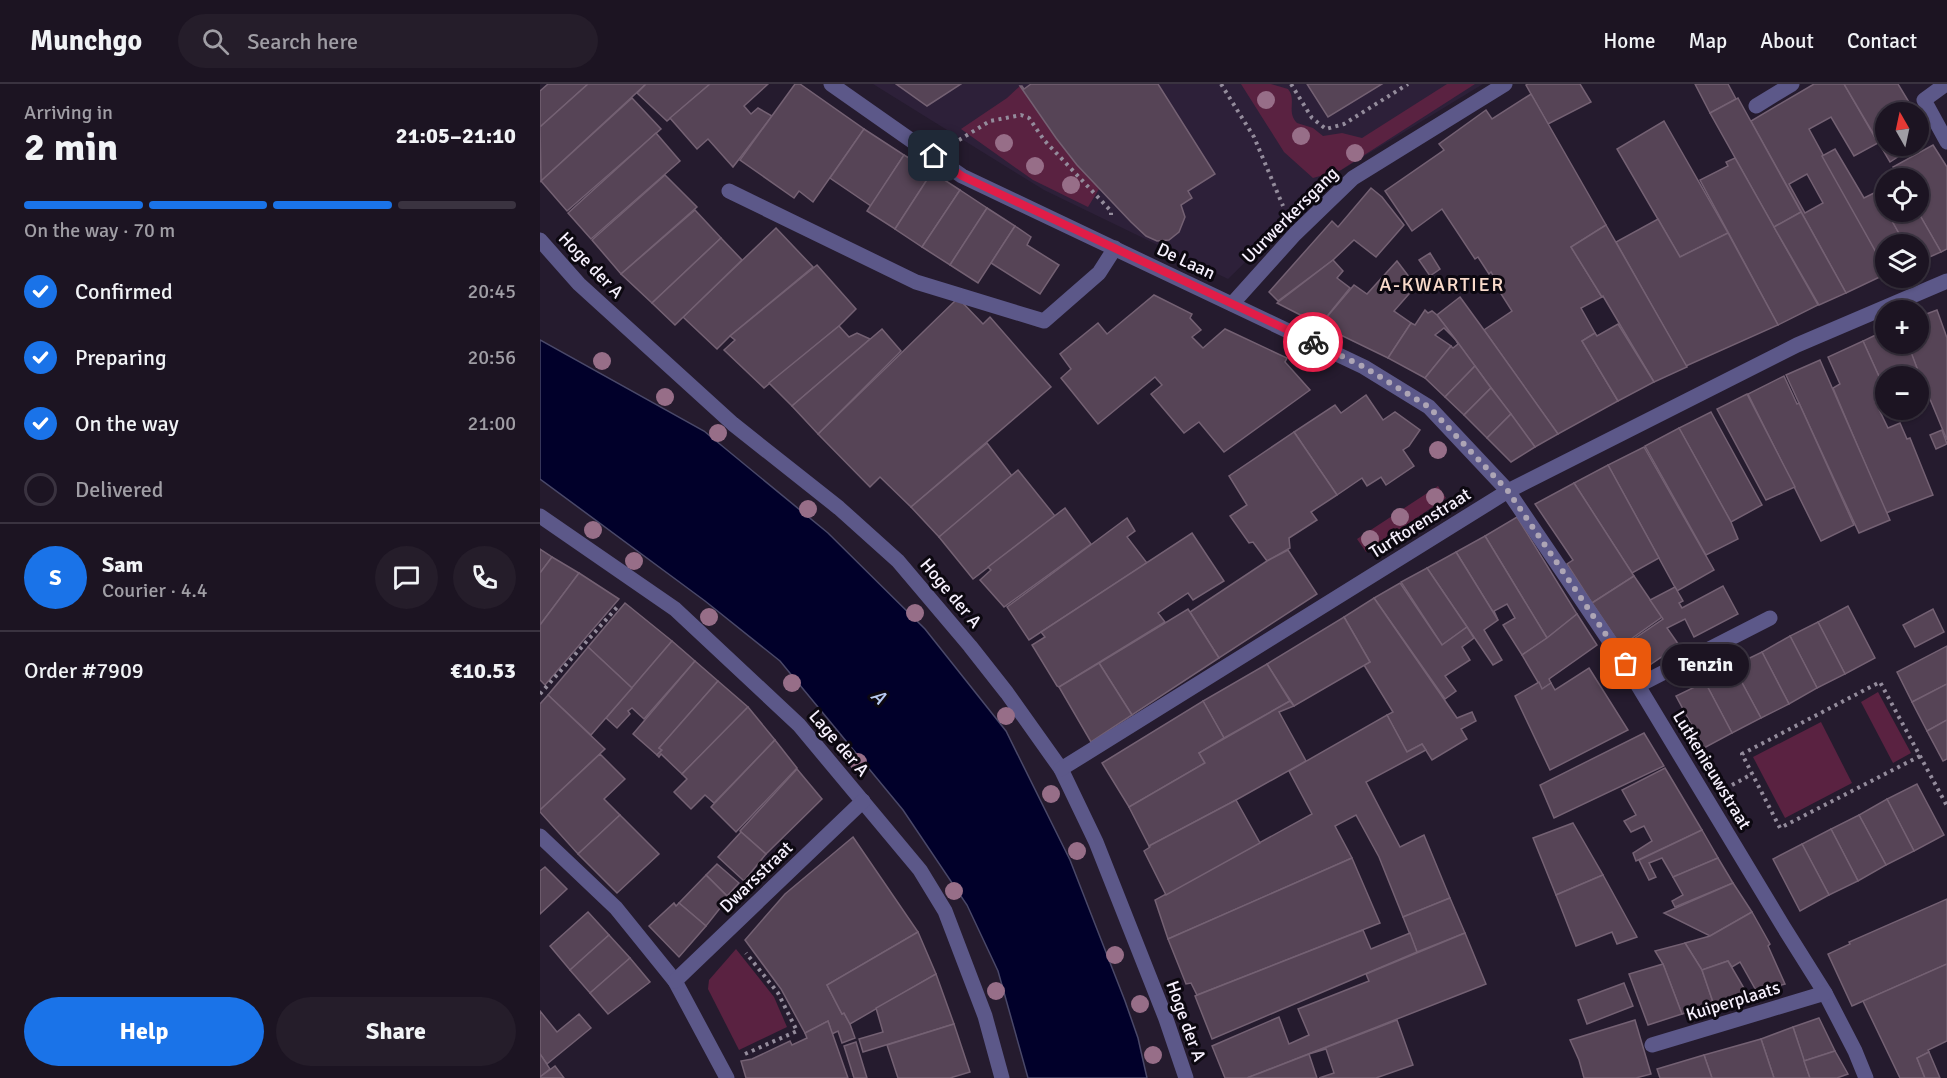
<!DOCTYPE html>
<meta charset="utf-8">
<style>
:root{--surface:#1c1422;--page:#251d2a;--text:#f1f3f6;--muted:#a09ea5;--line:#3a3340;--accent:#1a73e8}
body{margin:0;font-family:Signika,sans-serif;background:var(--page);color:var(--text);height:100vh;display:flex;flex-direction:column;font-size:22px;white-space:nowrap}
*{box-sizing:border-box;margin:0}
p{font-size:20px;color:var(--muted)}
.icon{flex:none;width:33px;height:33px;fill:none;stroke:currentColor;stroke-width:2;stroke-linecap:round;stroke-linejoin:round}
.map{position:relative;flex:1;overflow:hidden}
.side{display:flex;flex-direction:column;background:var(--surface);width:540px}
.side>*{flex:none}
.needle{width:39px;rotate:351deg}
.tools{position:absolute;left:1335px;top:18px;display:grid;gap:12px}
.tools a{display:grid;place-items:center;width:54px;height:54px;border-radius:50%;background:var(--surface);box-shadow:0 2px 4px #0004,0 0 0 2px var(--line);font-size:30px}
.pin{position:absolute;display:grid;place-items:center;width:51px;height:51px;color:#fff;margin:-26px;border-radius:12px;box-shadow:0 3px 9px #0006}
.courier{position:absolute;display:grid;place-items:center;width:60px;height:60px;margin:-30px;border:4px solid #e11d48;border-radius:50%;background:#fff;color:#222;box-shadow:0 2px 8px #0007}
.bubble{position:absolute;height:42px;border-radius:21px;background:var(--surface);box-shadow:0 2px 4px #0004,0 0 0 2px var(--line);font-size:20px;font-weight:700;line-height:42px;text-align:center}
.summary em{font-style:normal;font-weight:700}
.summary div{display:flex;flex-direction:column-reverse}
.summary{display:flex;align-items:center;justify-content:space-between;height:102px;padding:0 24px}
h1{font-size:39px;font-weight:700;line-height:45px}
.bar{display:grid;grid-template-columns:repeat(4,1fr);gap:9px 6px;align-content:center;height:72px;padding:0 24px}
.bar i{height:8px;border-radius:4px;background:var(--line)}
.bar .on{background:var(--accent)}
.bar p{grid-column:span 4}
.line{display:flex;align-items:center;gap:15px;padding:0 24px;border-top:2px solid var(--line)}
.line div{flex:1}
.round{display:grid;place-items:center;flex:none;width:63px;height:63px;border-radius:32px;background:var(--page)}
ol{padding:0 24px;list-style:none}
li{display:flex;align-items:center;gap:18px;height:66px}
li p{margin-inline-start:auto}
li .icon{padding:6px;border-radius:50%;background:var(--accent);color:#fff;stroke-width:4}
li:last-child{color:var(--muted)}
li i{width:33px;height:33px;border:3px solid var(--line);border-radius:50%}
.action{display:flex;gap:12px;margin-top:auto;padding:12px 24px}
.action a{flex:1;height:69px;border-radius:36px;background:var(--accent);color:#fff;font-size:24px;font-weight:700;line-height:69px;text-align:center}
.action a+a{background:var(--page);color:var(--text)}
header{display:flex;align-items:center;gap:36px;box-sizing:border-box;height:84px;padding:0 30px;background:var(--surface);border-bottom:2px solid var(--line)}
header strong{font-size:28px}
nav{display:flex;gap:33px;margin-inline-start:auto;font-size:21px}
.search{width:420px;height:54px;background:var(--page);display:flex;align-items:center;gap:15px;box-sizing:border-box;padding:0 21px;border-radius:33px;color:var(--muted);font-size:22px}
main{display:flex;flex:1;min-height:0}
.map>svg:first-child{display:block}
.built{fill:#2d2039}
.green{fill:#5a2241}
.water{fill:#01002a;stroke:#4a4869;stroke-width:1.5}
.building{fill:#564456;stroke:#746173;stroke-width:1.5;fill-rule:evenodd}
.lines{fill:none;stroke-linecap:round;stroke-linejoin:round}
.path{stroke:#948c9c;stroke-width:4;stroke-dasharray:3 4.5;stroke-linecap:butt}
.lane{stroke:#5c5889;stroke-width:15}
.street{stroke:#5c5889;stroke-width:15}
.tree{fill:#976e88}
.done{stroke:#ada5b5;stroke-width:6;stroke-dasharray:0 10.8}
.route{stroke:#e11d48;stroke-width:8}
.labels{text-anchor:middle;stroke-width:6;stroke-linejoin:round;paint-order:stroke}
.street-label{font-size:18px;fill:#f6f0fd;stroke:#0c0810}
.neighbourhood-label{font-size:20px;letter-spacing:1.5px;fill:#fadbcb;stroke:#0c0810}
.water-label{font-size:20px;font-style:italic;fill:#b9cbf1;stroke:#0c0810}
</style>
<header>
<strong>Munchgo</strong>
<div class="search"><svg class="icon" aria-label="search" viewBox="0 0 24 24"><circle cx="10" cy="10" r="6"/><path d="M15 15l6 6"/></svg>Search here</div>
<nav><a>Home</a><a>Map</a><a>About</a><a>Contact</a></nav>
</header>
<main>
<section class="side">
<div class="summary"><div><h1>2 min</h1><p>Arriving in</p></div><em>21:05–21:10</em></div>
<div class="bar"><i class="on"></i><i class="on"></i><i class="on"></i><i></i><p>On the way · 70 m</p></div>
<ol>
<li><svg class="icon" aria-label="check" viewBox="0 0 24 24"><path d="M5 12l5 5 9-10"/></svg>Confirmed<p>20:45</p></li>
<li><svg class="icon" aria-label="check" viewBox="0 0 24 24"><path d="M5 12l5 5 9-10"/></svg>Preparing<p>20:56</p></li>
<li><svg class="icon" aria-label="check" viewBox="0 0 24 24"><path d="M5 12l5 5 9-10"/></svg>On the way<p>21:00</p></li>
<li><i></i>Delivered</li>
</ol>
<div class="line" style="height:108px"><b class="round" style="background:var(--accent);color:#fff">S</b><div><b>Sam</b><p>Courier · 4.4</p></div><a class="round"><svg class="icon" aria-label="chat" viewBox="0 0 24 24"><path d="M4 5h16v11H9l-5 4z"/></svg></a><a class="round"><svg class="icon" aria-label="phone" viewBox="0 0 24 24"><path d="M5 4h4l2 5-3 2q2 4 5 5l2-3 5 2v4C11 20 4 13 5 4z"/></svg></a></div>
<div class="line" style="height:78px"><div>Order #7909</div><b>€10.53</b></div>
<div class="action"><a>Help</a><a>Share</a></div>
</section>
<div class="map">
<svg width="1407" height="994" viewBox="0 0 1407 994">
<rect width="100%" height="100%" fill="#251b2e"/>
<polygon class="built" points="333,0 943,0 795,90 688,195 504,106"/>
<g class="green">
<path d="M701,0H731L748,5C757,16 746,28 757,39L773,44L783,52L802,49L822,54L907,0H935L801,86L773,94L744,68Z"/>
<polygon points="480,2 516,54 559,105 548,123 493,96 421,45 467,14"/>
<polygon points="898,402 906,414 826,468 817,455"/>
<polygon points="1338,608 1371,669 1353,679 1321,618"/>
<polygon points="1281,638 1312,699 1245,734 1213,673"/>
<polygon points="196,865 234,913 247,943 199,966 168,905 169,896"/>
</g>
<polygon class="water" points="0,256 164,347 288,449 385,545 466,647 530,776 585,917 598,954 607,994 488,994 458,887 427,821 363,726 240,577 165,517 0,395"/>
<g class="building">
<polygon points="8,0 48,0 0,43 0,7"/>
<polygon points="48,0 106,0 1,97 0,43"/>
<polygon points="106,0 170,0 127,37 97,9"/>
<polygon points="170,0 228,0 204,22 211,30 218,24 232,32 193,83 168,55 157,65 130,34"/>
<polygon points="255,0 260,0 324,45 273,118 259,107 254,114 200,76"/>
<polygon points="356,0 421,0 387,22"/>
<polygon points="491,0 618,0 675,90 648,107 652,114 641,121 645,133 639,148 629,156 617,157 606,152 591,138 537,81 516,54 480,2 482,2 484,5"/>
<polygon points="767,0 842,0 788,33"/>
<polygon points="988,0 1040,0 1051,18 1008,40 986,1"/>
<polygon points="1155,0 1188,0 1196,15 1170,29"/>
<path d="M1274,0H1304L1338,59L1314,72L1291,33L1269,45L1346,186V190L1306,209L1211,37ZM1267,90L1283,119L1265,129L1249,100Z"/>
<polygon points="1304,0 1358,0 1375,28 1346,28 1346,62 1355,62 1353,63 1359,72 1350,78"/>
<polygon points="991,10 1066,141 1031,163 1062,213 1041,224 1055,249 1042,257 1078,317 1018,350 944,246 972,227 958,205 960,204 951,188 949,190 938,173 935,175 902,125 872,147 845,107 904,66 899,60 946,26 952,35"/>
<polygon points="92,14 121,45 27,127 1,97"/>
<polygon points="1198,14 1261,128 1234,143 1170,29"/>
<polygon points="1124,37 1188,149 1140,173 1077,65"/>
<polygon points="324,45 364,71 331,122 290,94"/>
<polygon points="116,49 140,77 51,155 28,129"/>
<polygon points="1393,61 1407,83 1407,165 1401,168 1378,128 1378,94 1360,94 1353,83"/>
<polygon points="1295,65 1324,114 1336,108 1365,160 1346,160 1346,186 1282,72"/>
<polygon points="364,71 392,88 355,145 327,127"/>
<polygon points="1195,74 1278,221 1238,241 1160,96 1188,82 1186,78"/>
<polygon points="392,88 420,106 382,163 355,145"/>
<polygon points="125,91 157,123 81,190 52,156"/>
<polygon points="831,104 842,113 864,141 836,173 814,156 793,176 738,217 729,208 792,137 798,143"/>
<polygon points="1346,104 1346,125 1336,108"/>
<polygon points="420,106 447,124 410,181 382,163"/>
<polygon points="447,124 475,142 438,199 410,181"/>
<polygon points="155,126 181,154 112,219 81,190"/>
<polygon points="1261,128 1306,209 1279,221 1234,143"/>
<polygon points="1347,128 1378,128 1401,168 1378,178 1378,160 1365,160"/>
<polygon points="1118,135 1140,173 1188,149 1238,241 1146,282 1076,158"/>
<polygon points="1066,141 1147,283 1114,298 1063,212 1062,213 1031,163"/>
<polygon points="475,142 491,153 487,161 519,181 500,210 451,179"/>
<polygon points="236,144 273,183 190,252 177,265 143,233"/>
<polygon points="181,154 202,176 135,241 112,219"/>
<polygon points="890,169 900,185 890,192 879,176"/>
<polygon points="793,176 803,187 797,194 810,204 780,241 737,219"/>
<polygon points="857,177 876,202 854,227 871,239 848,274 780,241 814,201 827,210"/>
<polygon points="277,181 316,225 299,242 224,304 184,266 195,256 190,252"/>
<polygon points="614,211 652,230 650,234 661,246 652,253 663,264 685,245 747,274 745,278 770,306 684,368 659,338 644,349 611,310 622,301 615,293 558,340 521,294 531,285 520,270 558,239 567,250"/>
<polygon points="920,213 944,246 1018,350 995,363 897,231"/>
<polygon points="418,214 443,240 450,233 511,303 371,423 340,393 330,403 278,350"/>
<polygon points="885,226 888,229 892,227 897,231 916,256 904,244 895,251 911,262 885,294 848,274 871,239 875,241"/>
<polygon points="1397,226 1407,254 1407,356 1367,260 1378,260 1378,233"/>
<polygon points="1078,240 1114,298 1078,317 1042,257 1055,249 1057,252"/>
<polygon points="299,242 309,253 317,249 330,255 252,322 229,299"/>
<polygon points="342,245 361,267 278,350 252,322"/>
<polygon points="1346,246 1346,260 1365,260 1369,269 1371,268 1384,303 1378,305 1378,292 1346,292 1346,308 1323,257"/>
<polygon points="916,256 935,282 905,313 885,294 911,262 913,264 918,260"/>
<polygon points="1323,257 1346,308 1346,312 1335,317 1348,344 1360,339 1367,355 1370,354 1393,411 1346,429 1293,304 1300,300 1288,273"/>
<polygon points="1280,276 1350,436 1319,449 1246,291"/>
<polygon points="935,282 951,304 924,331 905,313"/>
<polygon points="1244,292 1257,320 1259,319 1314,441 1281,457 1208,310"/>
<polygon points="951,304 971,330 947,354 924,331"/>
<polygon points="1207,310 1255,403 1226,416 1177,325"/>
<polygon points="826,311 843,336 855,328 880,346 869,362 863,366 874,382 846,401 841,393 827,402 822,394 797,411 754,348 795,321 801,329"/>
<polygon points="1171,328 1222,421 1191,438 1139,344"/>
<polygon points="971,330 995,363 971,378 947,354"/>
<polygon points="1139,344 1191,438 1198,455 1166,471 1105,362"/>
<polygon points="1402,346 1407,360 1396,365 1390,351"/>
<polygon points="754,348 797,411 771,428 777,436 749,454 750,464 727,477 713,458 709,459 690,432 707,421 689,392"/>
<polygon points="447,359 472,392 399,453 371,423"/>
<polygon points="1104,363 1174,486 1137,507 1068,381"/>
<polygon points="1068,381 1119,474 1092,489 1034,399"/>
<polygon points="478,386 515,432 433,495 399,453"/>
<polygon points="1034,399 1094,492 1052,519 1027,480 1033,476 995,420"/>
<polygon points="525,424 551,460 464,523 440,496 451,486 448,483"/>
<polygon points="977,433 1037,530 1007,554 945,452"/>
<polygon points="587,434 595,447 587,453 607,479 489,556 467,523"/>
<polygon points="652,449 684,497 653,516 648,509 618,529 625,538 519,603 517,602 492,561 505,553 501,548"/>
<polygon points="945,452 1007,554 982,571 963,541 975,534 967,520 954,527 958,536 916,468"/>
<polygon points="0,465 12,473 0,489"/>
<polygon points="748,466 777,510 679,574 650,528 727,477"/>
<polygon points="916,468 958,536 944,546 962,576 953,581 887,484"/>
<polygon points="12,473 39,489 0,541 0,489"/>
<polygon points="887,484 927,543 902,561 861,498"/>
<polygon points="39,489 79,515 5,601 0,596 0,541"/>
<polygon points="1094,492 1122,533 1081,562 1052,519"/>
<polygon points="860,499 902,561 927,543 934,554 922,563 930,576 905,592 916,607 905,615 834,514"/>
<polygon points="1183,502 1198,530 1154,553 1145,535 1127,544 1139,561 1098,589 1082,563 1123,535 1110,516 1135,503 1143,517 1139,519 1142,524"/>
<polygon points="834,514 917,634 932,628 936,637 921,645 927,655 892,676 882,660 867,668 847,631 853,628 824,581 830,578 804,533"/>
<polygon points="85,519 132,557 92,604 48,563"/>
<polygon points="1308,522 1335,574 1305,590 1278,538"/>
<polygon points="648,525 679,574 592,631 559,579"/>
<polygon points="1393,525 1404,548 1375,563 1363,541"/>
<polygon points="1037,530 1057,561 1009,595 1011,599 1002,605 982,571 1007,554"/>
<polygon points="804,533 830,578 754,622 727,580"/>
<polygon points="1278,538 1305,590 1277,604 1250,552"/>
<polygon points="1250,552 1277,604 1249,620 1222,568"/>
<polygon points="132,557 155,577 104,635 92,624 88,627 90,630 77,644 66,634"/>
<polygon points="1407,562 1407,600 1372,618 1357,588"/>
<polygon points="48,563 92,604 51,651 8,611"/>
<polygon points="1222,568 1249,620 1221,634 1193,582"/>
<polygon points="155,577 178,597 119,664 122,666 117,671 93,650"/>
<polygon points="559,579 592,631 551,658 519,603"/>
<polygon points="727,580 750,617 684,654 663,617"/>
<polygon points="1193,582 1221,634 1192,649 1165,598"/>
<polygon points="1049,584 1088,646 1010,686 975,612 999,598 1002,605 1011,599 1015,606"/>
<polygon points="178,597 208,623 142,690 121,670 119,673 117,671 122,666 119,664"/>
<polygon points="1165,598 1192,649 1164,664 1136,612"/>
<polygon points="1407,600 1407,636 1387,647 1372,618"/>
<polygon points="8,611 65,665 0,726 0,620"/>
<polygon points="663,617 684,654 659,669 665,679 589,723 562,679"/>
<polygon points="750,617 754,622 739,628 766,677 696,716 609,762 589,723 665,679 659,669"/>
<polygon points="208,623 235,656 174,719 165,711 151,725 134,708 147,695 142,690"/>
<polygon points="847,631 867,668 882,660 886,666 826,698 860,763 884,751 910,814 863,833 839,773 816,731 795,742 812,774 628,855 615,816 772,730 749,687"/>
<polygon points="1407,636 1407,675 1403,677 1387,647"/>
<polygon points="1104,649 1124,682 1014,734 1000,701"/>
<polygon points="235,656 257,684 196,748 171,723"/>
<polygon points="60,670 85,695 64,715 80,731 38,770 0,728 0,726"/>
<polygon points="1125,684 1162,746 1096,777 1093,769 1112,757 1104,742 1091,748 1084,737 1096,731 1082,706"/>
<polygon points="257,685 282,715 226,770 200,747"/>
<polygon points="1377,700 1404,751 1374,767 1347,715"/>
<polygon points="1347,715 1374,767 1346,781 1319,731"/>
<polygon points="696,716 720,759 626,811 604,767 610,763 609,762"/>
<polygon points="80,731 119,770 77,809 38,770"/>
<polygon points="1319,731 1346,781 1318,797 1291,745"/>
<polygon points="1033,739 1063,791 1016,811 993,754"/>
<polygon points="1291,745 1318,797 1289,811 1262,760"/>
<polygon points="1162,746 1178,774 1133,793 1122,774 1109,779 1116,793 1109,796 1099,776"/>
<polygon points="201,748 226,770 204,797 178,773"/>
<polygon points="313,753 378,848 287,901 302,930 304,929 310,940 315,954 302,959 298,947 292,950 288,937 265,949 241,905 205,856 245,810"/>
<polygon points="1262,760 1289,811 1260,827 1233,775"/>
<polygon points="812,774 840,839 657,911 651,899 646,900 628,855"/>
<polygon points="1178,774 1193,799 1135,823 1132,817 1143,811 1133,793"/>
<polygon points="177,780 199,799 187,812 166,791"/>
<polygon points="5,783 27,805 0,830 0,787"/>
<polygon points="166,791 187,812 179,820 181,823 166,842 139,819"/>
<polygon points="1063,791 1097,853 1077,860 1072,848 1036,862 1016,811"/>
<polygon points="1193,799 1212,828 1170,852 1124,829"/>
<polygon points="910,814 925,849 877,868 863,833"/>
<polygon points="1407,815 1407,880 1312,922 1288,870 1310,860 1309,858"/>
<polygon points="134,819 136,822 139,819 166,842 139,873 109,842"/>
<polygon points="48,828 69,851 30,886 10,862"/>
<polygon points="1212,828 1230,860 1228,862 1245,900 1217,908 1200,878 1192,883 1188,877 1162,886 1145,859 1170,852"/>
<polygon points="823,846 831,865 870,849 877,868 672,955 655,912"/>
<polygon points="378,848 396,890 310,940 304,929 302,930 287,901"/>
<polygon points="925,849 946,900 707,994 685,994 672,962 739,933 749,960 769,951 758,925 829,897 826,890"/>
<polygon points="69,851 90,874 50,909 30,886"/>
<polygon points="1145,859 1162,886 1174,921 1142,930 1123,880 1115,867"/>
<polygon points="90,874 110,898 68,930 50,909"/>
<polygon points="1188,877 1208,911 1174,921 1162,886"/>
<polygon points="1123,880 1142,930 1108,941 1089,890"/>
<polygon points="1407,880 1407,957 1388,966 1389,968 1377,974 1385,994 1360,994 1323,917"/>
<polygon points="396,890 414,940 323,968 319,955 343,948 336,924"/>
<polygon points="1084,899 1093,922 1047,940 1038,916"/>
<polygon points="0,927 17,948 39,930 51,944 7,980 0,970"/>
<polygon points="1279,934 1295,967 1264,977 1253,943"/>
<polygon points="857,936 873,981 836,994 779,994 794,989 786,965 769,970 777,994 707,994"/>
<polygon points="1095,936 1111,990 1096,994 1044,994 1039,976 1030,956"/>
<polygon points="288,937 308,994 206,994 201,977 212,975 250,957 252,961 267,954 265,949"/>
<polygon points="414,940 430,988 410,994 358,994 347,961"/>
<polygon points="1253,943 1270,994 1234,994 1221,955"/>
<polygon points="1221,955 1234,994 1172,994 1164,971"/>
<polygon points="316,958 327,994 314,994 304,962"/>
<polygon points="1295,967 1308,990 1297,994 1270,994 1264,977"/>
<polygon points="1389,968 1400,994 1385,994 1377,974"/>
<polygon points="0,970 10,985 0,993"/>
<polygon points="1164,971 1172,994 1120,994 1117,985"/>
<polygon points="15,982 24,994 0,994 0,993"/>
</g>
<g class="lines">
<g class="path">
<polyline points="681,0 714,53 743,122"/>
<polyline points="751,0 772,34 786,45 804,40 868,0"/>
<polyline points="419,56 450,37 481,31 489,34 504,56 571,127 571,131"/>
<polyline points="0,610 79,521"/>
<polyline points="1380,672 1240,744 1202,670 1340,598 1407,722"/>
<polyline points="1192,701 1212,690"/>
<polyline points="205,970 257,947 238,909 206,869"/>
</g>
<g class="lane">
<polyline points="189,107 376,198 504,237 559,189 575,164"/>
<polyline points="1099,601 1230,534"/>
</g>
<g class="street">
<polyline points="291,0 422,92 824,283 889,323 968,407 1085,580 1243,842 1285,909 1315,967 1326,994"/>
<polyline points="1406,0 1384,16 1407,58"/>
<polyline points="1216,22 1252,0"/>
<polyline points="0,156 39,200 193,340 299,424 358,477 430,562 467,609 521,685 556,758 626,935 646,994"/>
<polyline points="692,220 755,150 813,94 965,0"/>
<polyline points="0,432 135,525 259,641 380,786 405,827 445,932 462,994"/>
<polyline points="521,685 968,407 1257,261 1407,197"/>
<polyline points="0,752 76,824 135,897 187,994"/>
<polyline points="135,897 323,717"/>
<polyline points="1112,961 1285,909"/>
</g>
</g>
<g class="tree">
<circle cx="726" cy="16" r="9"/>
<circle cx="761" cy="52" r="9"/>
<circle cx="464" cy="59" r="9"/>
<circle cx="815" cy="69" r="9"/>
<circle cx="495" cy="82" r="9"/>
<circle cx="531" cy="101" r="9"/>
<circle cx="62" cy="277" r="9"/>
<circle cx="125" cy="313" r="9"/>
<circle cx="178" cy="349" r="9"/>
<circle cx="898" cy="366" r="9"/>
<circle cx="895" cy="413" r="9"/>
<circle cx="268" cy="425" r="9"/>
<circle cx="860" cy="433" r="9"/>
<circle cx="53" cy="446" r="9"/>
<circle cx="830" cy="455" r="9"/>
<circle cx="94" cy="477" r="9"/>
<circle cx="375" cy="529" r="9"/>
<circle cx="169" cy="533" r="9"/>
<circle cx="252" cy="599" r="9"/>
<circle cx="466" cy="632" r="9"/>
<circle cx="318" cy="678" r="9"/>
<circle cx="511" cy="710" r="9"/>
<circle cx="537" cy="767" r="9"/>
<circle cx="414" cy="807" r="9"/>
<circle cx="575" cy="871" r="9"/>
<circle cx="456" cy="907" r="9"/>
<circle cx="600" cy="920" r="9"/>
<circle cx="613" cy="971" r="9"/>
</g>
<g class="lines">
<polyline class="done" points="773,258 824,283 889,323 968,407 1086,580"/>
<polyline class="route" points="394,72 422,92 773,258"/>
</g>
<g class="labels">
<g class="street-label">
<text transform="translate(750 131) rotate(-45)" y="6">Uurwerkersgang</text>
<text transform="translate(646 177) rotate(25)" y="6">De Laan</text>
<text transform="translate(51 181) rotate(46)" y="6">Hoge der A</text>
<text transform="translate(880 439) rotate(-32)" y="6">Turftorenstraat</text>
<text transform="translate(411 509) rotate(50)" y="6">Hoge der A</text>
<text transform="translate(299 659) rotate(49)" y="6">Lage der A</text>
<text transform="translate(1172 686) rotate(59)" y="6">Lutkenieuwstraat</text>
<text transform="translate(216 793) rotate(-44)" y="6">Dwarsstraat</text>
<text transform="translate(1193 917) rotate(-17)" y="6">Kuiperplaats</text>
<text transform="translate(646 937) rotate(70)" y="6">Hoge der A</text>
</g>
<g class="neighbourhood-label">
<text x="902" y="207">A-KWARTIER</text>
</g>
<g class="water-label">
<text transform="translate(339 612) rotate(43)" y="7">A</text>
</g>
</g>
</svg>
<div class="tools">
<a><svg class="needle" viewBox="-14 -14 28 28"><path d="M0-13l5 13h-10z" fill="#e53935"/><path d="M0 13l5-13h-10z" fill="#a09ea5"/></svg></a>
<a><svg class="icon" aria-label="locate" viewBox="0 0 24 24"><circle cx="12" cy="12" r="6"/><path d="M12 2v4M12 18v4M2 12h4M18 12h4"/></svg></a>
<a><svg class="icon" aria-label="layers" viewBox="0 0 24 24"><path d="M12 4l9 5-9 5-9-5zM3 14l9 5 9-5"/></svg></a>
<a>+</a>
<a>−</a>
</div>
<div class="pin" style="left:1086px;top:580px;background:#ea580c"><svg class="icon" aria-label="bag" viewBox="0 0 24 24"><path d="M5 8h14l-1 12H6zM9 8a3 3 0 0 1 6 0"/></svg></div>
<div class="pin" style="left:394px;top:72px;background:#1f2937"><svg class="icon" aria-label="home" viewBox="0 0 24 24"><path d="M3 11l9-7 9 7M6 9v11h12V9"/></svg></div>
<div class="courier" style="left:773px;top:258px"><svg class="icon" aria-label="bike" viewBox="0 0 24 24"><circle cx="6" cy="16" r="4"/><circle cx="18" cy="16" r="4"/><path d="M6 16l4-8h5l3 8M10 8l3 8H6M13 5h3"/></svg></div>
<div class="bubble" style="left:1122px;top:560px;width:87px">Tenzin</div>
</div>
</main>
